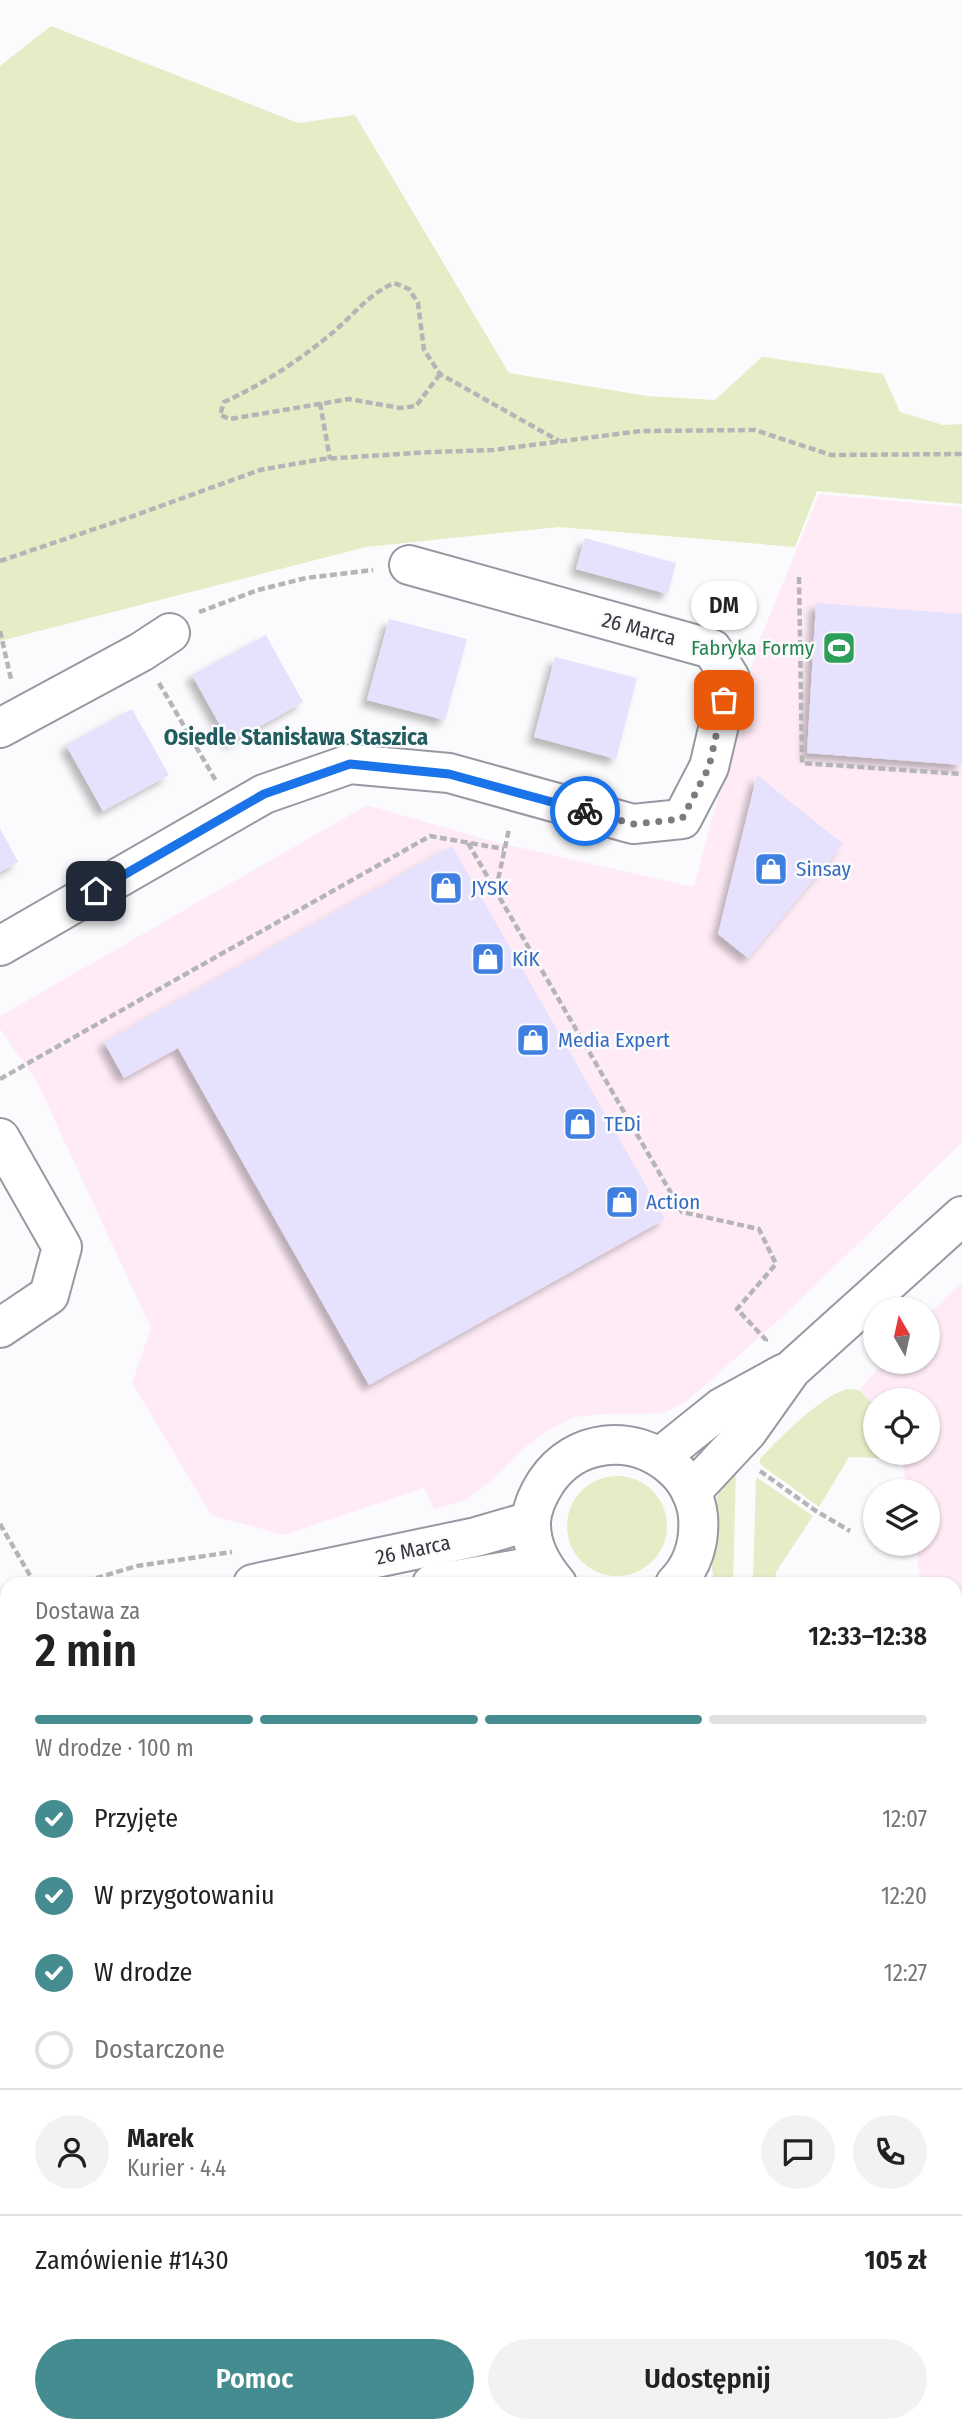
<!DOCTYPE html>
<html lang="pl">
<meta charset="utf-8">
<style>
:root{--surface:#fff;--page:#f2f2f2;--text:#222;--muted:#767676;--line:#e0e0e0;--accent:#448c8f}
body{margin:0;font-family:"Fira Sans Condensed",sans-serif;background:var(--page);color:var(--text);height:100vh;display:flex;flex-direction:column;font-size:26px;white-space:nowrap}
*{box-sizing:border-box;margin:0}
p{font-size:23px;color:var(--muted)}
.icon{flex:none;width:38px;height:38px;fill:none;stroke:currentColor;stroke-width:2;stroke-linecap:round;stroke-linejoin:round}
.map{position:relative;flex:1;overflow:hidden}
.sheet{position:absolute;left:0px;top:1577px;width:962px;height:856px;display:flex;flex-direction:column;background:var(--surface);border-radius:21px 21px 0 0;box-shadow:0 2px 5px #0004}
.sheet>*{flex:none}
.needle{width:46px;rotate:351deg}
.controls{position:absolute;left:863px;top:1297px;display:grid;gap:14px}
.controls a{display:grid;place-items:center;width:77px;height:77px;border-radius:50%;background:var(--surface);box-shadow:0 2px 5px #0004;font-size:35px}
.pin{position:absolute;display:grid;place-items:center;width:60px;height:60px;color:#fff;margin:-30px;border-radius:14px;box-shadow:0 4px 10px #0006}
.courier{position:absolute;display:grid;place-items:center;width:70px;height:70px;margin:-35px;border:5px solid #1a73e8;border-radius:50%;background:#fff;color:#222;box-shadow:0 2px 9px #0007}
.bubble{position:absolute;height:49px;border-radius:24px;background:var(--surface);box-shadow:0 2px 5px #0004;font-size:23px;font-weight:600;line-height:49px;text-align:center}
.overview em{font-style:normal;font-weight:600}
.overview div{display:flex;flex-direction:column-reverse}
.overview{display:flex;align-items:center;justify-content:space-between;height:119px;padding:0 35px}
h1{font-size:46px;font-weight:600;line-height:52px}
.bar{display:grid;grid-template-columns:repeat(4,1fr);gap:10px 7px;align-content:center;height:84px;padding:0 35px}
.bar i{height:9px;border-radius:5px;background:var(--line)}
.bar .current{background:var(--accent)}
.bar p{grid-column:span 4}
.line{display:flex;align-items:center;gap:18px;padding:0 35px;border-top:2px solid var(--line)}
.line div{flex:1}
.round{display:grid;place-items:center;flex:none;width:74px;height:74px;border-radius:37px;background:var(--page)}
ol{padding:0 35px;list-style:none}
li{display:flex;align-items:center;gap:21px;height:77px}
li p{margin-inline-start:auto}
li .icon{padding:7px;border-radius:50%;background:var(--accent);color:#fff;stroke-width:4}
li:last-child{color:var(--muted)}
li i{width:38px;height:38px;border:4px solid var(--line);border-radius:50%}
.primary-button{display:flex;gap:14px;margin-top:auto;padding:14px 35px}
.primary-button a{flex:1;height:80px;border-radius:42px;background:var(--accent);color:#fff;font-size:28px;font-weight:600;line-height:80px;text-align:center}
.primary-button a+a{background:var(--page);color:var(--text)}
.map>svg:first-child{display:block}
.commercial{fill:#feebf6}
.green{fill:#e4edc5}
.building{fill:#e6e1fc;filter:url(#shadow)}
.lines{fill:none;stroke-linecap:round;stroke-linejoin:round}
.lane-casing{stroke:#9898a3;stroke-width:24}
.street-casing{stroke:#9898a3;stroke-width:42}
.secondary-casing{stroke:#9898a3;stroke-width:42}
.path{stroke:#b5b5b8;stroke-width:4.5;stroke-dasharray:7 3.5;stroke-linecap:butt}
.lane{stroke:#fff;stroke-width:21}
.street{stroke:#fff;stroke-width:38}
.secondary{stroke:#fff;stroke-width:38}
.done{stroke:#7c7c80;stroke-width:7;stroke-dasharray:0 12.6}
.route{stroke:#1a73e8;stroke-width:9}
.labels{text-anchor:middle;stroke-width:5;stroke-linejoin:round;paint-order:stroke}
.street-label{font-size:21px;fill:#37373c;stroke:#fbfbfd}
.leisure-label{font-size:21px;fill:#27864d;stroke:#fbfbfd;text-anchor:end}
.shop-label{font-size:21px;fill:#366cbe;stroke:#fbfbfd;text-anchor:start}
.neighbourhood-label{font-size:23px;font-weight:bold;fill:#225c5f;stroke:#fbfbfd}
</style>
<div class="map">
<svg width="962" height="2431" viewBox="0 0 962 2431">
<defs>
<filter id="shadow"><feDropShadow dx="-6" dy="6" stdDeviation="3.5" flood-color="#0004"/></filter>
</defs>
<rect width="100%" height="100%" fill="#fbfbfd"/>
<g class="commercial">
<polygon points="819,494 962,507 962,1142 790,1310 686,1402 664,1413 605,1414 575,1417 549,1430 528,1445 493,1479 465,1500 434,1509 424,1488 284,1535 211,1515 132,1383 151,1328 36,1080 0,1029 0,1016 367,805 495,842 694,887 757,647"/>
<polygon points="962,1282 962,1668 956,1668 956,1584 921,1584 915,1544 928,1544 928,1491 907,1491 901,1453 928,1452 928,1400 875,1400 875,1406 859,1390 883,1362 928,1362 928,1315"/>
</g>
<g class="green">
<polygon points="51,26 298,123 355,115 509,373 647,396 715,400 762,357 883,374 900,412 943,425 962,424 962,504 817,491 795,547 559,527 366,547 0,641 0,66"/>
<path d="M848,1389L859,1390L875,1406V1452L901,1453L902,1459L849,1457L819,1507L760,1464V1459C778,1439 822,1395 848,1389Z"/>
<polygon points="736,1470 733,1584 714,1584 711,1559 714,1510 717,1497 727,1474"/>
<circle cx="617" cy="1526" r="50"/>
<polygon points="756,1477 813,1516 776,1572 775,1584 753,1584"/>
</g>
<g class="building">
<polygon points="585,538 676,563 668,594 576,569"/>
<polygon points="816,603 962,614 962,765 807,753"/>
<polygon points="389,619 467,639 445,720 367,700"/>
<polygon points="266,635 303,702 230,743 192,675"/>
<polygon points="555,657 637,678 616,759 534,737"/>
<polygon points="132,709 169,775 103,811 66,745"/>
<polygon points="757,775 843,844 748,958 718,934"/>
<polygon points="0,828 18,862 0,872"/>
<polygon points="452,846 665,1219 369,1385 178,1048 124,1078 104,1042"/>
<polygon points="960,1793 962,1803 961,2095 956,2070 956,1794"/>
<polygon points="7,2139 7,2296 0,2300 0,2209 3,2207 0,2201 0,2142"/>
<polygon points="958,2378 962,2378 962,2431 959,2431"/>
<polygon points="242,2426 287,2426 289,2431 245,2431"/>
</g>
<g class="lines">
<defs>
<g id="lane">
<polyline points="0,1963 7,1960"/>
<polyline points="393,2431 403,2426"/>
</g>
<g id="street">
<polyline points="0,728 141,652 170,633"/>
<polyline points="0,946 264,794 350,764 449,773 633,824 682,819 709,767 730,678 712,649 409,565"/>
<polyline points="0,1138 62,1247 49,1295 0,1328"/>
</g>
<g id="secondary">
<polyline points="660,1457 721,1408 783,1374"/>
<polyline points="691,1492 747,1432 791,1370 962,1216"/>
<polyline points="253,1584 476,1537 531,1521"/>
<polyline points="432,1584 542,1565"/>
<path d="M557,1584C542,1566 530,1546 531,1521C532,1508 539,1493 546,1482C575,1439 632,1433 671,1466C686,1478 696,1497 698,1516C700,1541 693,1566 675,1584"/>
<polyline points="0,1656 7,1654"/>
<polyline points="0,1709 7,1706"/>
<polyline points="956,1713 962,1714"/>
</g>
</defs>
<use href="#lane" class="lane-casing"/>
<use href="#street" class="street-casing"/>
<use href="#secondary" class="secondary-casing"/>
<g class="path">
<path d="M440,374L416,406L400,408L349,399L230,419L220,415L224,402C261,385 294,364 326,338C351,319 364,297 394,283L409,289L418,303L424,350L440,374L559,441"/>
<polyline points="320,403 330,459"/>
<polyline points="0,561 136,515 260,470 323,459 431,452 493,450 641,431 755,430 831,455 962,454"/>
<polyline points="799,577 802,763 962,774"/>
<polyline points="199,612 258,590 306,578 373,570"/>
<polyline points="0,631 11,679"/>
<polyline points="159,683 216,781"/>
<polyline points="468,843 682,1212 759,1229 776,1264 737,1309 766,1340 765,1342"/>
<polyline points="496,889 509,829"/>
<polyline points="0,1079 430,836 504,849"/>
<polyline points="760,1471 816,1511 850,1531"/>
<polyline points="0,1524 35,1584"/>
<polyline points="76,1584 137,1566 232,1552"/>
<polyline points="0,1610 7,1607"/>
<polyline points="956,1787 962,1785"/>
<polyline points="0,2359 7,2355"/>
</g>
<use href="#lane" class="lane"/>
<use href="#street" class="street"/>
<use href="#secondary" class="secondary"/>
</g>
<g class="lines">
<polyline class="done" points="585,811 634,824 682,819 709,767 724,700"/>
<polyline class="route" points="96,891 264,794 350,764 449,774 585,811"/>
</g>
<defs>
<symbol id="stadium-square" viewBox="-11 -11 22 22"><rect x="-9" y="-9" width="18" height="18" rx="4" fill="#2e9e5b" stroke="#fbfbfd"/><path d="M0-5a6.5 5 0 1 0 0 10a6.5 5 0 1 0 0-10ZM-3.5-1.8h7v3.6h-7Z" fill="#fff"/></symbol>
<symbol id="shop-square" viewBox="-11 -11 22 22"><rect x="-9" y="-9" width="18" height="18" rx="4" fill="#3f7fe0" stroke="#fbfbfd"/><path d="M-5-2.5h2.3a2.7 3.5 0 0 1 5.4 0H5L5.5 6h-11ZM-1.5-2.5h3a1.5 2.3 0 0 0-3 0Z" fill="#fff"/></symbol>
</defs>
<g fill-rule="evenodd">
<use href="#stadium-square" x="820" y="629" width="38" height="38"/>
<use href="#shop-square" x="752" y="850" width="38" height="38"/>
<use href="#shop-square" x="427" y="869" width="38" height="38"/>
<use href="#shop-square" x="469" y="940" width="38" height="38"/>
<use href="#shop-square" x="514" y="1021" width="38" height="38"/>
<use href="#shop-square" x="561" y="1105" width="38" height="38"/>
<use href="#shop-square" x="603" y="1183" width="38" height="38"/>
</g>
<g class="labels">
<g class="street-label">
<text transform="translate(639 629) rotate(15)" y="7">26 Marca</text>
<text transform="translate(413 1550) rotate(-12)" y="7">26 Marca</text>
</g>
<g class="leisure-label">
<text x="814" y="655">Fabryka Formy</text>
</g>
<g class="shop-label">
<text x="796" y="876">Sinsay</text>
<text x="471" y="895">JYSK</text>
<text x="512" y="966">KiK</text>
<text x="558" y="1047">Media Expert</text>
<text x="604" y="1131">TEDi</text>
<text x="646" y="1209">Action</text>
</g>
<g class="neighbourhood-label">
<text x="296" y="745">Osiedle Stanisława Staszica</text>
</g>
</g>
</svg>
<div class="controls">
<a><svg class="needle" viewBox="-14 -14 28 28"><path d="M0-13l5 13h-10z" fill="#e53935"/><path d="M0 13l5-13h-10z" fill="#767676"/></svg></a>
<a><svg class="icon" aria-label="locate" viewBox="0 0 24 24"><circle cx="12" cy="12" r="6"/><path d="M12 2v4M12 18v4M2 12h4M18 12h4"/></svg></a>
<a><svg class="icon" aria-label="layers" viewBox="0 0 24 24"><path d="M12 4l9 5-9 5-9-5zM3 14l9 5 9-5"/></svg></a>
</div>
<div class="pin" style="left:724px;top:700px;background:#ea580c"><svg class="icon" aria-label="bag" viewBox="0 0 24 24"><path d="M5 8h14l-1 12H6zM9 8a3 3 0 0 1 6 0"/></svg></div>
<div class="pin" style="left:96px;top:891px;background:#1f2937"><svg class="icon" aria-label="home" viewBox="0 0 24 24"><path d="M3 11l9-7 9 7M6 9v11h12V9"/></svg></div>
<div class="courier" style="left:585px;top:811px"><svg class="icon" aria-label="bike" viewBox="0 0 24 24"><circle cx="6" cy="16" r="4"/><circle cx="18" cy="16" r="4"/><path d="M6 16l4-8h5l3 8M10 8l3 8H6M13 5h3"/></svg></div>
<div class="bubble" style="left:691px;top:581px;width:66px">DM</div>
<section class="sheet">
<div class="overview"><div><h1>2 min</h1><p>Dostawa za</p></div><em>12:33–12:38</em></div>
<div class="bar"><i class="current"></i><i class="current"></i><i class="current"></i><i></i><p>W drodze · 100 m</p></div>
<ol>
<li><svg class="icon" aria-label="check" viewBox="0 0 24 24"><path d="M5 12l5 5 9-10"/></svg>Przyjęte<p>12:07</p></li>
<li><svg class="icon" aria-label="check" viewBox="0 0 24 24"><path d="M5 12l5 5 9-10"/></svg>W przygotowaniu<p>12:20</p></li>
<li><svg class="icon" aria-label="check" viewBox="0 0 24 24"><path d="M5 12l5 5 9-10"/></svg>W drodze<p>12:27</p></li>
<li><i></i>Dostarczone</li>
</ol>
<div class="line" style="height:126px"><a class="round"><svg class="icon" aria-label="person" viewBox="0 0 24 24"><circle cx="12" cy="8" r="4"/><path d="M4 21q1-7 8-7t8 7"/></svg></a><div><b>Marek</b><p>Kurier · 4.4</p></div><a class="round"><svg class="icon" aria-label="chat" viewBox="0 0 24 24"><path d="M4 5h16v11H9l-5 4z"/></svg></a><a class="round"><svg class="icon" aria-label="phone" viewBox="0 0 24 24"><path d="M5 4h4l2 5-3 2q2 4 5 5l2-3 5 2v4C11 20 4 13 5 4z"/></svg></a></div>
<div class="line" style="height:91px"><div>Zamówienie #1430</div><b>105 zł</b></div>
<div class="primary-button"><a>Pomoc</a><a>Udostępnij</a></div>
</section>
</div>
